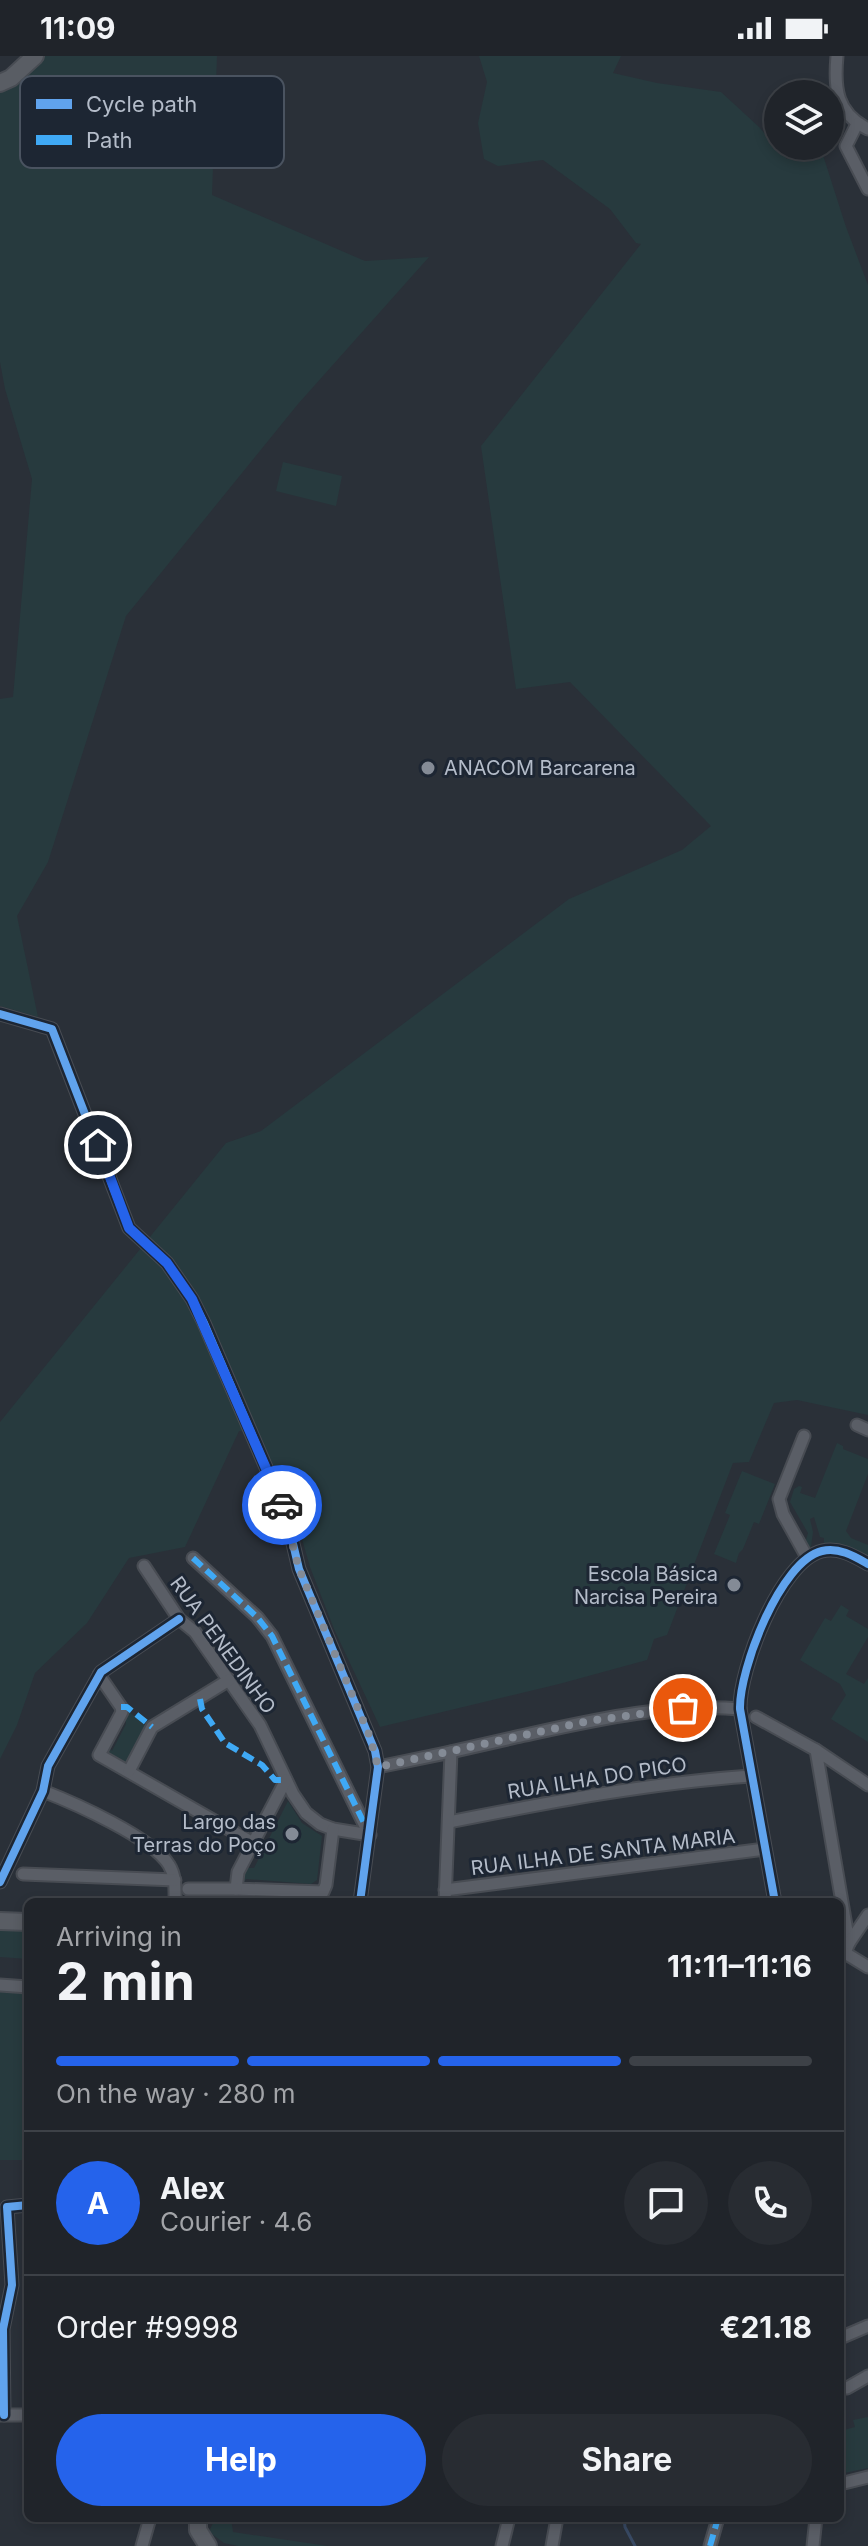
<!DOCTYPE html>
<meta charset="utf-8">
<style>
:root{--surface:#20242a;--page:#282c32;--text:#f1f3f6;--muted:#a2a4a8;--line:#3d4147;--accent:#2563eb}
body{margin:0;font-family:Inter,sans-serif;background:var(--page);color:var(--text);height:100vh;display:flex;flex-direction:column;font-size:30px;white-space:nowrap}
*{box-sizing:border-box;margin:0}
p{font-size:26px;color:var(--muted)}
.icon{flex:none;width:44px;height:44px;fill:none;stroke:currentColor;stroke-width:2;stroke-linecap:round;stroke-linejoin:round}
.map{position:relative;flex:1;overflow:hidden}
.sheet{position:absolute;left:24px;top:1842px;width:820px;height:624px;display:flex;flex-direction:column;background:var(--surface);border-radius:12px;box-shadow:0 4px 12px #0003,0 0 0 2px var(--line)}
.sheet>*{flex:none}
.fabs{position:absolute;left:764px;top:24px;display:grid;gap:16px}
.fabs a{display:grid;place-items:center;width:80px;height:80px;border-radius:50%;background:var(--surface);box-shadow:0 4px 12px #0003,0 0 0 2px var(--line);font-size:40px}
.pin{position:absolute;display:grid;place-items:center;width:68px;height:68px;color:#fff;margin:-34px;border:4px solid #fff;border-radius:50%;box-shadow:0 2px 8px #0007}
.courier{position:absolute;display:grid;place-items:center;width:80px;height:80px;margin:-40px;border:6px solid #2563eb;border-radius:50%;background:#fff;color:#222;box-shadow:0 2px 10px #0007}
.summary em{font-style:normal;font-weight:700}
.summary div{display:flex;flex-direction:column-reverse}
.summary{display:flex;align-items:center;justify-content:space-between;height:136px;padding:0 32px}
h1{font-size:52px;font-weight:700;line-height:60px}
.bar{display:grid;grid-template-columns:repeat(4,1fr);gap:12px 8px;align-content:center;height:96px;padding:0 32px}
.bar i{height:10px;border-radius:6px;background:var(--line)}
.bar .current{background:var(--accent)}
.bar p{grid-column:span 4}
.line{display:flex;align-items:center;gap:20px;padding:0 32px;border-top:2px solid var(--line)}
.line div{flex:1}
.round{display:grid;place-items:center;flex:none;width:84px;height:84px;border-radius:42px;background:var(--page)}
.primary-button{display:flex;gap:16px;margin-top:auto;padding:16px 32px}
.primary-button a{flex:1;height:92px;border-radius:48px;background:var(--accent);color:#fff;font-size:32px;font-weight:700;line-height:92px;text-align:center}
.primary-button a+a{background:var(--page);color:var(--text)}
.status{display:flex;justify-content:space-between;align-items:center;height:56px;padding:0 40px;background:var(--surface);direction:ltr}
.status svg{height:22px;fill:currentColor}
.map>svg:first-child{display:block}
.green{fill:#273a3e}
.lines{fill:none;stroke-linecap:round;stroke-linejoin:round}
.stream{stroke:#384963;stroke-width:3}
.street-casing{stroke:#484c53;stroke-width:15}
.secondary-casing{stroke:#484c53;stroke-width:20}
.street{stroke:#5a5e66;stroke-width:11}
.secondary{stroke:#595d64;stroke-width:16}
.quiet{stroke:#3fa9f5;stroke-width:6;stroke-dasharray:12 6;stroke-linecap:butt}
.cycleway-casing{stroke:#1d2633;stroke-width:13}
.cycleway{stroke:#60a3ed;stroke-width:8}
.done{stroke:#848b96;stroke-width:8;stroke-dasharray:0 14.4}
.route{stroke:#2563eb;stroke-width:10}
.poi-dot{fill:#848b96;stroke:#1d2633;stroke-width:3}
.labels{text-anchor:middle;stroke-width:6;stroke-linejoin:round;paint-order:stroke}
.poi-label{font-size:20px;fill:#b4bcc9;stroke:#1d2633;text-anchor:end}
.street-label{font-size:20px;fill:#b4bcc9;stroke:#1d2633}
.key{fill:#1d2633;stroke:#4a5360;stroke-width:2}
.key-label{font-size:22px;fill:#b4bcc9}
</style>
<div class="status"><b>11:09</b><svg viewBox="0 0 49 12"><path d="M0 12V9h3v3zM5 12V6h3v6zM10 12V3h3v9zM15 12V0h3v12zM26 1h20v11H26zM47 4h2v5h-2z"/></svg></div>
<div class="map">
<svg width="868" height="2490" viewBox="0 0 868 2490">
<rect width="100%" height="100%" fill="#2a3038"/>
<g class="green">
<polygon points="41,0 217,0 212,139 365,205 429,201 298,348 126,560 48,806 17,860 38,961 0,950 0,643 13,641 32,423 5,333 0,306 0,34"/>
<polygon points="479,0 621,0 613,17 657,27 721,36 759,71 787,103 822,96 846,171 868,229 868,1359 797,1344 774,1347 749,1406 733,1407 667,1579 654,1583 647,1604 559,1628 380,1671 334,1573 310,1511 294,1455 256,1375 239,1375 185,1491 129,1502 87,1567 35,1617 17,1669 0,1703 0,1366 226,1087 261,1075 569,843 682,794 711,770 570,626 516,633 481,390 641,188 636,187 610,153 543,104 498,110 484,103 478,67 487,26"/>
<polygon points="283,406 342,420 336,450 276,435"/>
<polygon points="837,1387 843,1390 843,1393 868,1403 868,1418 846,1475 851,1482 868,1489 868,1500 840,1489 824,1487 824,1482 820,1481 814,1461 810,1463 813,1476 811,1491 807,1490 805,1487 808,1477 790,1446 794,1433 799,1430 802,1431 800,1437 815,1442"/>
<polygon points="742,1415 775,1428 759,1468 754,1466 743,1493 739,1497 736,1507 714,1498 730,1459 725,1457"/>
<polygon points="841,1549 849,1554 846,1560 868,1573 868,1581 846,1618 864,1628 868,1622 868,1686 831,1663 846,1639 840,1628 800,1604 825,1562 831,1565"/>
<polygon points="125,1652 148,1672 126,1709 105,1696 108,1690 112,1695 126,1668"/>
<polygon points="288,1745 302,1767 322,1780 317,1824 311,1828 246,1823 244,1826 241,1822 245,1812 254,1812"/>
<polygon points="0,1871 28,1872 28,1903 0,1901"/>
<polygon points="28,1931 28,2090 22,2104 0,2104 0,1935"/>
<polygon points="868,2361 868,2412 840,2418 840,2375 855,2371 853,2364"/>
<polygon points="215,2462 231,2462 233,2476 328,2490 238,2490 224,2487 209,2476"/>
</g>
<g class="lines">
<polyline class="stream" points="624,2462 625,2471 635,2490"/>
<defs>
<g id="street">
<path d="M837,0C834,32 836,57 868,73"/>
<polyline points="857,68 846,90 868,133"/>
<polyline points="0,958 52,973 129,1172 167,1207 192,1243 204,1267 286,1458 299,1513 375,1695 378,1711 360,1846"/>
<polyline points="857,1369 868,1374"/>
<polyline points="804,1380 779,1443 783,1458 807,1501"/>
<polyline points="193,1502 257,1561 272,1580 369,1778"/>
<polyline points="144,1510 179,1563 195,1576 260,1669 293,1738 306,1757 320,1768 333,1773 370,1779"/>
<polyline points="99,1619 121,1651 122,1656 99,1699 253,1787"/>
<polyline points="756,1661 816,1694"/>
<path d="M378,1711C424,1702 470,1692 516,1681C590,1665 664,1647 740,1653"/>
<polyline points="129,1715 152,1671 229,1624"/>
<polyline points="286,1724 238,1816 236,1833 323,1836 326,1829 333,1773"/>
<polyline points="868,1729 816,1694 849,1887 845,1897 868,1911"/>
<path d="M43,1735C74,1747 153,1782 169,1809C176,1820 175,1833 175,1846"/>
<path d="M449,1766C550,1746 649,1727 751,1720"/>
<polyline points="23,1818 175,1824"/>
<polyline points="0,1826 43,1735 48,1710 101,1616 179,1563"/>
<polyline points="188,1833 236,1833"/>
<polyline points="445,1834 765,1793"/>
<polyline points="445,1846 451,1696"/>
<path d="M775,1846L740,1653C739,1614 780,1505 822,1495C839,1491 854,1500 868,1508"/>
<polyline points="849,1887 868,1859"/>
<polyline points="0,1929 28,1931"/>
<polyline points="840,2282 868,2270"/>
<polyline points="847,2332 868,2320"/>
<polyline points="1,2359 28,2359"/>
<polyline points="4,2359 3,2273 12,2229 7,2151 28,2149"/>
<polyline points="840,2428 868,2421"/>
<polyline points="142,2490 150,2462"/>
<polyline points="502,2490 509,2462"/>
<polyline points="552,2490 557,2462"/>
<polyline points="710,2490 718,2462"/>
<polyline points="813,2490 816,2462"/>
</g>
<g id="secondary">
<polyline points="0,27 11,22 35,0"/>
<polyline points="0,1865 28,1866"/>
<polyline points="198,2462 198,2474 208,2490"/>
</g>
</defs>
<use href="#street" class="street-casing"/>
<use href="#secondary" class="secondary-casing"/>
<use href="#street" class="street"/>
<use href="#secondary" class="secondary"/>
<g class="quiet">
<polyline points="193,1502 257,1561 272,1580 368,1775"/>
<polyline points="200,1643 202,1653 225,1687 262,1709 275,1724 286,1724"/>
<polyline points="121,1651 127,1651 152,1671"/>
<polyline points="710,2490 718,2462"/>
</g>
<defs>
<g id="cycleway">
<polyline points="0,958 52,973 129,1172 167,1207 192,1243 204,1267 286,1458 299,1513 375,1695 378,1711 360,1846"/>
<polyline points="0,1826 43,1735 48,1710 101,1616 179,1563"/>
<path d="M775,1846L740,1653C739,1614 780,1505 822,1495C839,1491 854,1500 868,1508"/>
<polyline points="4,2359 3,2273 12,2229 7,2151 28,2149"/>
</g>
</defs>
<use href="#cycleway" class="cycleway-casing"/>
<use href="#cycleway" class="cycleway"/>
</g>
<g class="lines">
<polyline class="done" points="282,1449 299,1513 370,1681 378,1711 589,1665 683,1652"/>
<polyline class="route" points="98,1089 129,1172 167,1207 192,1243 282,1449"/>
</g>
<g class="poi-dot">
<circle cx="428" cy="712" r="8"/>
<circle cx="734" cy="1529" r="8"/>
<circle cx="292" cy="1778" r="8"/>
</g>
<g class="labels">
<g class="poi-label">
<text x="444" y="719" text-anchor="start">ANACOM Barcarena</text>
<text x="718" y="1525">Escola Básica<tspan x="718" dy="23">Narcisa Pereira</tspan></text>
<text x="276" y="1773">Largo das<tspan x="276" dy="23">Terras do Poço</tspan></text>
</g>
<g class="street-label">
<text transform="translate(223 1589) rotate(54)" y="7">RUA PENEDINHO</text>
<text transform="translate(597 1722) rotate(-9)" y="7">RUA ILHA DO PICO</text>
<text transform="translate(603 1796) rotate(-7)" y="7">RUA ILHA DE SANTA MARIA</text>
</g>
</g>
<rect x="20" y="20" width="264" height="92" rx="12" class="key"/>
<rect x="36" y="43" width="36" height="10" fill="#60a3ed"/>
<rect x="36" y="79" width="36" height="10" fill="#3fa9f5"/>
<g class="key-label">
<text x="86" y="56">Cycle path</text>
<text x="86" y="92">Path</text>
</g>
</svg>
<div class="fabs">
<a><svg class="icon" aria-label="layers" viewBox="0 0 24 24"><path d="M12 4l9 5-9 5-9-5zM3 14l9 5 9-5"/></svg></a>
</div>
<div class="pin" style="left:683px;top:1652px;background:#ea580c"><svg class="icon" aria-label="bag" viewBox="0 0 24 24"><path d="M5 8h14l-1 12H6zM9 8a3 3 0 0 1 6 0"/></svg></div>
<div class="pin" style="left:98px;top:1089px;background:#1f2937"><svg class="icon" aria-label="home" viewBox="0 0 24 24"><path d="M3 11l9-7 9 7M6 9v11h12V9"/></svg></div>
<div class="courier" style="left:282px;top:1449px"><svg class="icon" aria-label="car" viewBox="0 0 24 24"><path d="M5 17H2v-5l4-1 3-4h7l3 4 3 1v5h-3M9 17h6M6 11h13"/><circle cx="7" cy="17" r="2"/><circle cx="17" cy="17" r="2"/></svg></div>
<section class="sheet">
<div class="summary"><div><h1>2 min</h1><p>Arriving in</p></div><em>11:11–11:16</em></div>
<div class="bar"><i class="current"></i><i class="current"></i><i class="current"></i><i></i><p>On the way · 280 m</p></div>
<div class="line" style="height:144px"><b class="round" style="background:var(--accent);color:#fff">A</b><div><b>Alex</b><p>Courier · 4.6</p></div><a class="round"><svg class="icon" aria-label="chat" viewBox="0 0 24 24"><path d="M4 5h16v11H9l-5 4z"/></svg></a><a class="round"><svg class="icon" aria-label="phone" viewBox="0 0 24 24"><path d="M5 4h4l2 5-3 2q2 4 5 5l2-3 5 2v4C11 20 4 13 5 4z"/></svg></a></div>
<div class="line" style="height:104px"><div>Order #9998</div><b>€21.18</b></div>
<div class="primary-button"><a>Help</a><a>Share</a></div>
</section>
</div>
